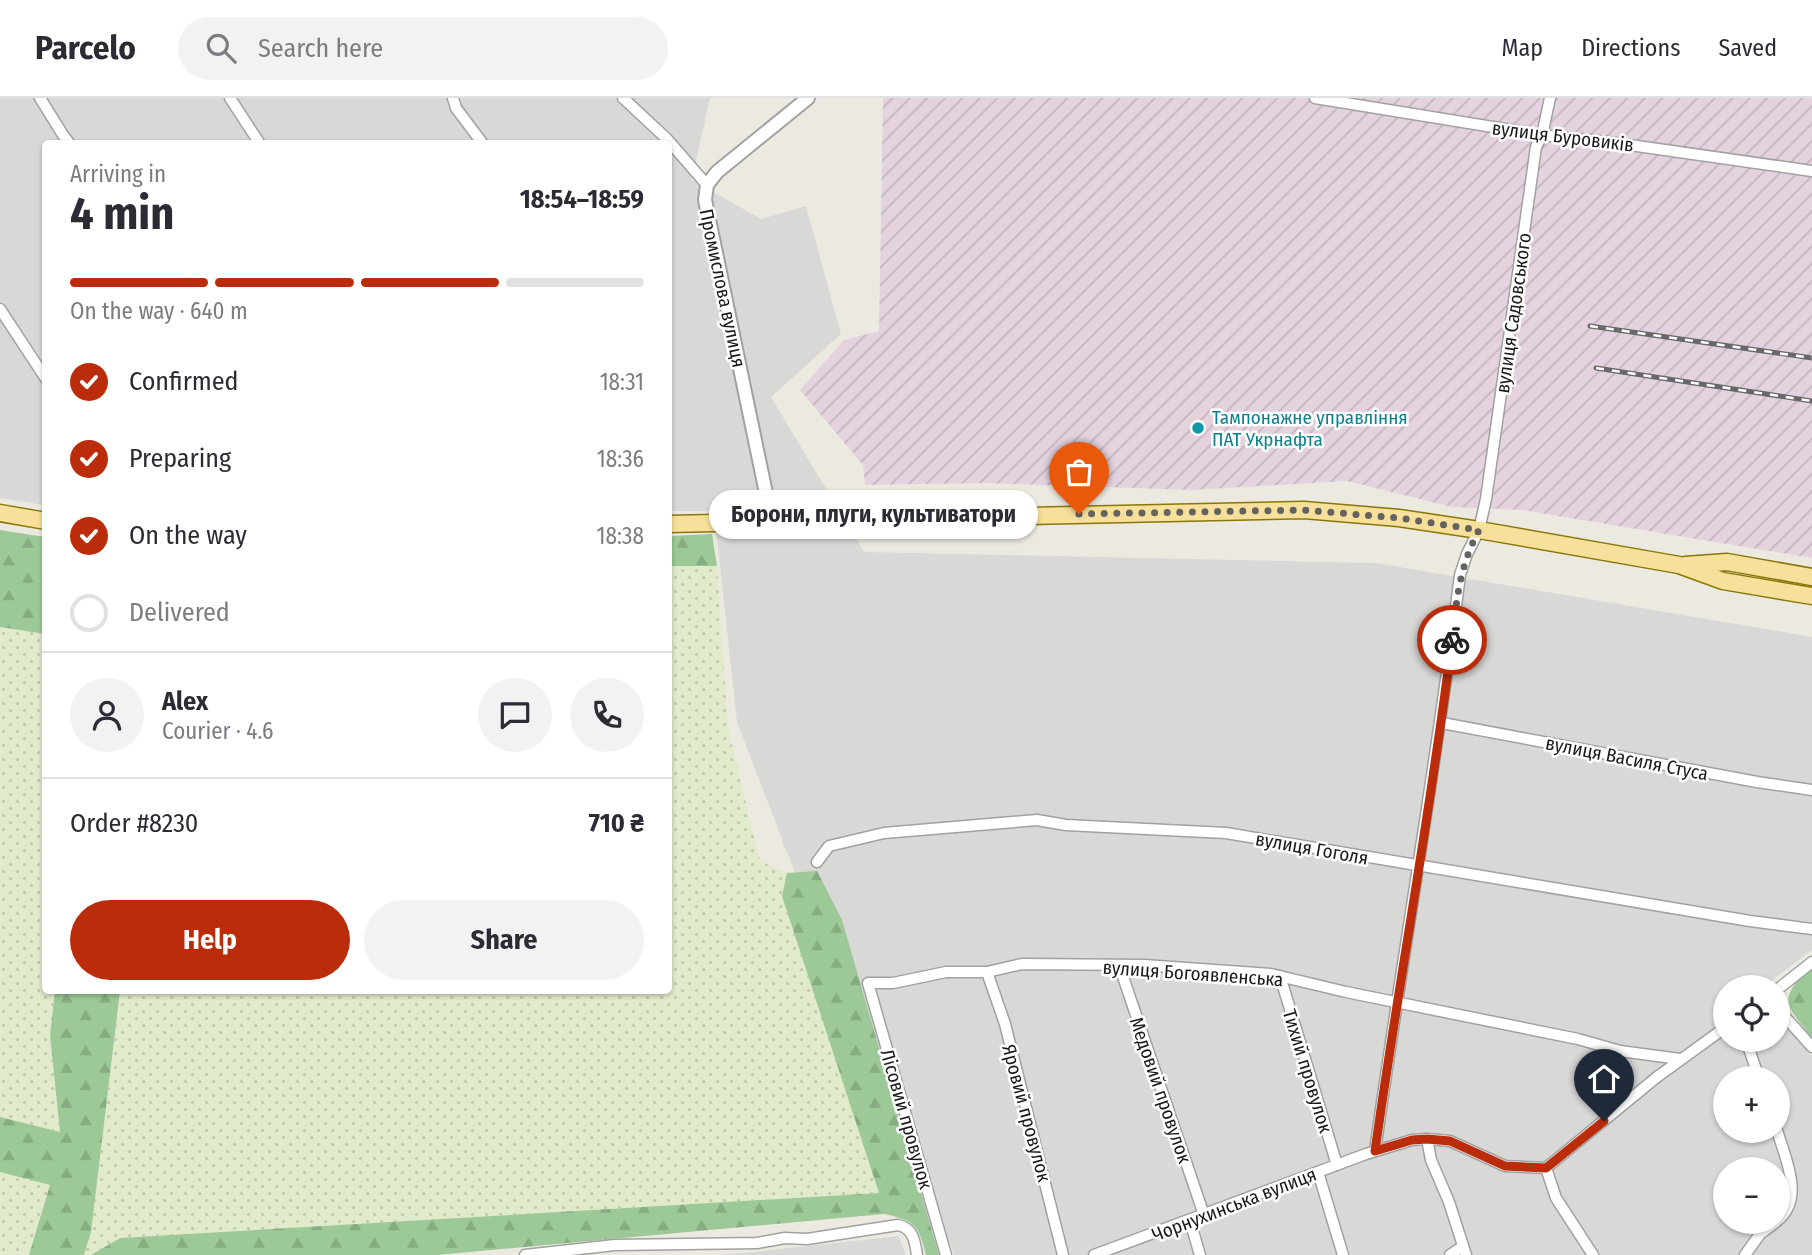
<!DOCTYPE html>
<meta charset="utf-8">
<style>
:root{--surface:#fff;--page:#f2f2f3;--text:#2b2b33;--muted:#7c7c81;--line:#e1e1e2;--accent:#ba2c0a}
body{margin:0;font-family:"Fira Sans Condensed",sans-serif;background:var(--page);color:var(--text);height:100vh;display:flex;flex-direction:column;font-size:26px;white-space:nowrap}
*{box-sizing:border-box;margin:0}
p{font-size:23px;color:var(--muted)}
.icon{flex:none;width:38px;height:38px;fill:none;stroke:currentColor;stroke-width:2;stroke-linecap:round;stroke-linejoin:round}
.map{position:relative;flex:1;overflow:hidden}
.panel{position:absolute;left:42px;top:42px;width:630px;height:854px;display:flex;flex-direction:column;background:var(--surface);border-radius:7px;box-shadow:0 2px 5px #0004}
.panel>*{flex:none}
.controls{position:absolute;left:1713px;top:877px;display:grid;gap:14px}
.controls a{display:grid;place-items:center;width:77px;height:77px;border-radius:50%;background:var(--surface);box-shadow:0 2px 5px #0004;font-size:35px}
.pin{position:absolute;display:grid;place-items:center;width:60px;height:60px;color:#fff;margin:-72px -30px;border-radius:50% 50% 50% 0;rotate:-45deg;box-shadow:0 0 7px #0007}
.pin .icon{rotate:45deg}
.courier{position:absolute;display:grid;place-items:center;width:70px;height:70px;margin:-35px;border:5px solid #ba2c0a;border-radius:50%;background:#fff;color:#222;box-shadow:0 2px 9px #0007}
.bubble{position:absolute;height:49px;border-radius:24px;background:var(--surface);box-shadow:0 2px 5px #0004;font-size:23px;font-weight:700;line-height:49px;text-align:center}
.headline em{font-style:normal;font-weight:700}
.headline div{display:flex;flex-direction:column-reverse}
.headline{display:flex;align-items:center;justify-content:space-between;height:119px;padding:0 28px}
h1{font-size:46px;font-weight:700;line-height:52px}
.bar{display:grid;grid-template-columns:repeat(4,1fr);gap:10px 7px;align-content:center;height:84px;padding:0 28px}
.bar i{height:9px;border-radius:5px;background:var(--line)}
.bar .current{background:var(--accent)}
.bar p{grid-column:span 4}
.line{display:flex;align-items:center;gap:18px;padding:0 28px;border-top:2px solid var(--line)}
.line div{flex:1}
.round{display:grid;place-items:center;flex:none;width:74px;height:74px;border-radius:37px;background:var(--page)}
ol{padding:0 28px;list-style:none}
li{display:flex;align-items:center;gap:21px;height:77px}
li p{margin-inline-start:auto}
li .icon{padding:7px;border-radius:50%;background:var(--accent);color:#fff;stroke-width:4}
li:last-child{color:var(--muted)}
li i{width:38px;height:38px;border:4px solid var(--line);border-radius:50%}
.primary-button{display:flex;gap:14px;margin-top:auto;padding:14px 28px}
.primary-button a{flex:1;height:80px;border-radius:42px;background:var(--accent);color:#fff;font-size:28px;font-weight:700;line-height:80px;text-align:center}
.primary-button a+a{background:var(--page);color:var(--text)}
header{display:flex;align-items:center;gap:42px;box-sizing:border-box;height:98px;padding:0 35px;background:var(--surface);border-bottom:2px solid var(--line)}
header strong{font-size:33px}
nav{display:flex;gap:38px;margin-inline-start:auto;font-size:24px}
.search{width:490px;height:63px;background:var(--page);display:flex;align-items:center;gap:18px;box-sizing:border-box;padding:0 24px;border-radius:38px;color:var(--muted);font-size:26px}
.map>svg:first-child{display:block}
.residential{fill:#d8d8d7;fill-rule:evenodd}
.industrial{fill:url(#industrial-furrows)}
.farmland{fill:url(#farmland-dots)}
.forest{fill:url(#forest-firs)}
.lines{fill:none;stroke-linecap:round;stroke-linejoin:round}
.minor-casing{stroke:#a1a1a1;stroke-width:13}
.tertiary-casing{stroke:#a1a1a1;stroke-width:16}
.primary-casing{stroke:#897708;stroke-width:19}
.minor{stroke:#fff;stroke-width:10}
.tertiary{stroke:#fff;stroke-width:12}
.primary{stroke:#f6e09b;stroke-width:16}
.rail-casing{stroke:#686868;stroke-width:5}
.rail{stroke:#fff;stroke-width:2.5;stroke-dasharray:8;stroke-linecap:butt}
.done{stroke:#64635f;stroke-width:7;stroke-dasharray:0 12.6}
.route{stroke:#ba2c0a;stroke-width:9}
.culture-dot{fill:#0f9aa8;stroke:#fff;stroke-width:2.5}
.labels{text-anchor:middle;stroke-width:5;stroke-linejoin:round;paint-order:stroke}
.street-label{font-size:19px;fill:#1a1a1a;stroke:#fff}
.culture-label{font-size:19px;fill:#0d838f;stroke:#fff;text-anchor:start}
</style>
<header>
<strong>Parcelo</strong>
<div class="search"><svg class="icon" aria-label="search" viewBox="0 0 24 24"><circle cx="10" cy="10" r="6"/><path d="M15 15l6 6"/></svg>Search here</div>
<nav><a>Map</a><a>Directions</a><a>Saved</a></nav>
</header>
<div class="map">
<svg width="1812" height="1157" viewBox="0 0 1812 1157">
<defs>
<pattern id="industrial-furrows" width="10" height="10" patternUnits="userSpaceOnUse" patternTransform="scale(1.75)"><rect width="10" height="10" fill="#e4d2de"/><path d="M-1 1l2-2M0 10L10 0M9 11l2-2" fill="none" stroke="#c3b4be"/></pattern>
<pattern id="farmland-dots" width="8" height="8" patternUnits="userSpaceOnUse" patternTransform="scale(1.75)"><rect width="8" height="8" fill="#e2eacc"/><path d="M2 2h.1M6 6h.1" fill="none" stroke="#c1c8af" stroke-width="1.8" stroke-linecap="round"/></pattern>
<pattern id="forest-firs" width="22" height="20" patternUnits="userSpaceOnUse" patternTransform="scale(1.75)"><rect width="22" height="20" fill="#9cc997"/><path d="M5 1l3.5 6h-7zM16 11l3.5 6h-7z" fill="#86ac82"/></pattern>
</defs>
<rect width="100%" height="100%" fill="#eceae0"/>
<g class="residential">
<path d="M0,0H710L692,82L761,121L806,108L841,236L771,299L864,454L1376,465L1812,539V852L1763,889H1726V942H1778V919L1812,958V1157H954L950,1144L935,1131L786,751L784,750L782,741L737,624L714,413H669L668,46H46L45,407L0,400ZM1726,980H1778V1032H1726ZM1726,1071H1778V1124H1726Z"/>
<polygon points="899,1138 906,1157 711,1157 745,1155"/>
</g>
<polygon class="industrial" points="883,0 1812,0 1812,460 1522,412 1452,409 1347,383 1192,392 985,385 865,387 863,367 800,292 844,242 879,233"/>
<g class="farmland">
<polygon points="669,468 717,468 728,630 760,763 787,775 782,798 880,1095 120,1140 91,1157 84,1157 91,1134 120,893 668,892"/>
<polygon points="0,529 45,536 46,892 55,893 50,937 60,1034 0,1019"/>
<polygon points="0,1074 50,1087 29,1157 0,1157"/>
</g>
<g class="forest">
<polygon points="0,432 45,439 45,536 0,529"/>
<polygon points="712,436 717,468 669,468 669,438"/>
<path d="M817,773L842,822L939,1157H926C919,1127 914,1122 884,1116L437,1157H91L120,1140L879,1095L782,798L787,775Z"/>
<path d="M1812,862V940C1779,898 1782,905 1812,862Z"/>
<polygon points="55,893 120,893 91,1134 84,1157 29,1157 50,1087 0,1074 0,1019 60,1034 50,937"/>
</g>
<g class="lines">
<defs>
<g id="minor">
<polyline points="40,0 63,37 70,46"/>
<polyline points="230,0 260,46"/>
<polyline points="453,0 456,10 483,46"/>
<polyline points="623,0 667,41 707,87"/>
<polyline points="1315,0 1542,37 1616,45 1812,73"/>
<polyline points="0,211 46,281"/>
<polyline points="1442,625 1757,684 1812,692"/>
<polyline points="817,764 829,748 884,735 1037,722 1066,727 1226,735 1750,823 1812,831"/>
<polyline points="1119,867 1204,1117"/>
<polyline points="987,874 1005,926 1063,1157"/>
<polyline points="1280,878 1337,1067"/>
<polyline points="1778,891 1812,864"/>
<polyline points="1778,911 1812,949"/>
<polyline points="1746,942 1759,980"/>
<path d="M1777,1032C1785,1060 1805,1100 1778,1122"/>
<polyline points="1427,1041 1431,1062 1449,1104 1466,1157"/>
<path d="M1375,1053C1402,861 1436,670 1460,477L1467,456L1479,432L1486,401L1536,49L1542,37L1550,0"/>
<polyline points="1546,1070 1556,1100 1593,1157"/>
<polyline points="1318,1074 1343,1157"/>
<polyline points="1190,1123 1200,1157"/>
<path d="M525,1157L615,1147L757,1145L785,1140L807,1141L898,1127C913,1130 915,1143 917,1157"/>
<polyline points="946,1157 868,885 893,885 946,874 987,874 1022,866 1144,867 1271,876 1346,894 1578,941 1620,953 1680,961"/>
<polyline points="1094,1157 1366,1056 1412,1042 1427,1041 1450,1043 1505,1068 1546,1070 1657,979 1726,929"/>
<polyline points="1450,1157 1462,1149"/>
<polyline points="1745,1157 1760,1136 1776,1124"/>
</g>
<polyline id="tertiary" points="772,424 705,102 707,87 717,74 808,0"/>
<g id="primary">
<polyline points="0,415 46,423"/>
<polyline points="668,426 1304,412 1399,420 1479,432 1679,467 1723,483 1812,498"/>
<polyline points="1685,467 1727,464 1812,479"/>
</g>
</defs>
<use href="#minor" class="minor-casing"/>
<use href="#tertiary" class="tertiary-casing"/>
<use href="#primary" class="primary-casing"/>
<use href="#minor" class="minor"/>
<use href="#tertiary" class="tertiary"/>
<use href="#primary" class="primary"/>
<defs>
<g id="rail">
<polyline points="1590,228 1812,260"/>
<polyline points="1596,270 1812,303"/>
</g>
</defs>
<use href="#rail" class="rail-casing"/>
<use href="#rail" class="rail"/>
</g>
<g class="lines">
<path class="done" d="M1079,416L1304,412L1399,420L1479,432C1459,470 1457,500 1452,542"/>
<path class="route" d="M1452,542C1431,713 1399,882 1375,1053L1412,1042L1427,1041L1450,1043L1505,1068L1546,1070L1604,1023"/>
</g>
<circle class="culture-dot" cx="1198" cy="330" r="7"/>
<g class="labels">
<g class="street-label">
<text transform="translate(1563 38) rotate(7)" y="7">вулиця Буровиків</text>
<text transform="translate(723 190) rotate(78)" y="7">Промислова вулиця</text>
<text transform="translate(1513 215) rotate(-82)" y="7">вулиця Садовського</text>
<text transform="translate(1627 660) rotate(11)" y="7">вулиця Василя Стуса</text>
<text transform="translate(1312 750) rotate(10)" y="7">вулиця Гоголя</text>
<text transform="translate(1193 875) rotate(4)" y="7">вулиця Богоявленська</text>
<text transform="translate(1308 973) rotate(73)" y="7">Тихий провулок</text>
<text transform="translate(1161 992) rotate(71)" y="7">Медовий провулок</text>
<text transform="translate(1027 1015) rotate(75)" y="7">Яровий провулок</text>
<text transform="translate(907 1021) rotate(74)" y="7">Лісовий провулок</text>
<text transform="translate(1234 1106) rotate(-21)" y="7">Чорнухинська вулиця</text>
</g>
<g class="culture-label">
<text x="1212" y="326">Тампонажне управління<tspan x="1212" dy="22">ПАТ Укрнафта</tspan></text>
</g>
</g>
</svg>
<div class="controls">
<a><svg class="icon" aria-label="locate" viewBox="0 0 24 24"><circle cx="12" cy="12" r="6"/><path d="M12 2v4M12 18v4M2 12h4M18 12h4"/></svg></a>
<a>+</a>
<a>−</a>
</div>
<div class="pin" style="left:1079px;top:416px;background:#ea580c"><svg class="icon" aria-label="bag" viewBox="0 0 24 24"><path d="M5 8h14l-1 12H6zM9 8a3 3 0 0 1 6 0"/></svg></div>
<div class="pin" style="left:1604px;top:1023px;background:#1f2937"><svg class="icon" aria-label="home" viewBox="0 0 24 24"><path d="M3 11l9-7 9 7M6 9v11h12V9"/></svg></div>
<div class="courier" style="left:1452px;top:542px"><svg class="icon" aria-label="bike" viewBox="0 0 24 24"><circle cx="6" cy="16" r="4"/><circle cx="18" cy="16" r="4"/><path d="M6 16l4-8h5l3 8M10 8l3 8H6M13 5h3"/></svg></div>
<div class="bubble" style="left:709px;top:392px;width:329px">Борони, плуги, культиватори</div>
<section class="panel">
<div class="headline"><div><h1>4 min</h1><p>Arriving in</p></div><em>18:54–18:59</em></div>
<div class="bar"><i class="current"></i><i class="current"></i><i class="current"></i><i></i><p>On the way · 640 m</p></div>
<ol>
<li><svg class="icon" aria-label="check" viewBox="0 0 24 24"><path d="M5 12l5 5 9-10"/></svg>Confirmed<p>18:31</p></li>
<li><svg class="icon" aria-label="check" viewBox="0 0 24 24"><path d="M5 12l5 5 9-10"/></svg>Preparing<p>18:36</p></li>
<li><svg class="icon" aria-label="check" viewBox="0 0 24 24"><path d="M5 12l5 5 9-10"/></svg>On the way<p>18:38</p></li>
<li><i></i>Delivered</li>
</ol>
<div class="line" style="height:126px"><a class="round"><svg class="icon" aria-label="person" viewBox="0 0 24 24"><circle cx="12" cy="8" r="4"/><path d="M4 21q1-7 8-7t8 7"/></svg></a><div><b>Alex</b><p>Courier · 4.6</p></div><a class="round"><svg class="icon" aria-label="chat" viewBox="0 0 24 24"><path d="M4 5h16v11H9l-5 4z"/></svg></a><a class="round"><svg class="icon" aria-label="phone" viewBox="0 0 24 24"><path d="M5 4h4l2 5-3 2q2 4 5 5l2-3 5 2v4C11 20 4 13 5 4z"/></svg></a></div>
<div class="line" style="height:91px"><div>Order #8230</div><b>710 ₴</b></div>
<div class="primary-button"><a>Help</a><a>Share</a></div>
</section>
</div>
